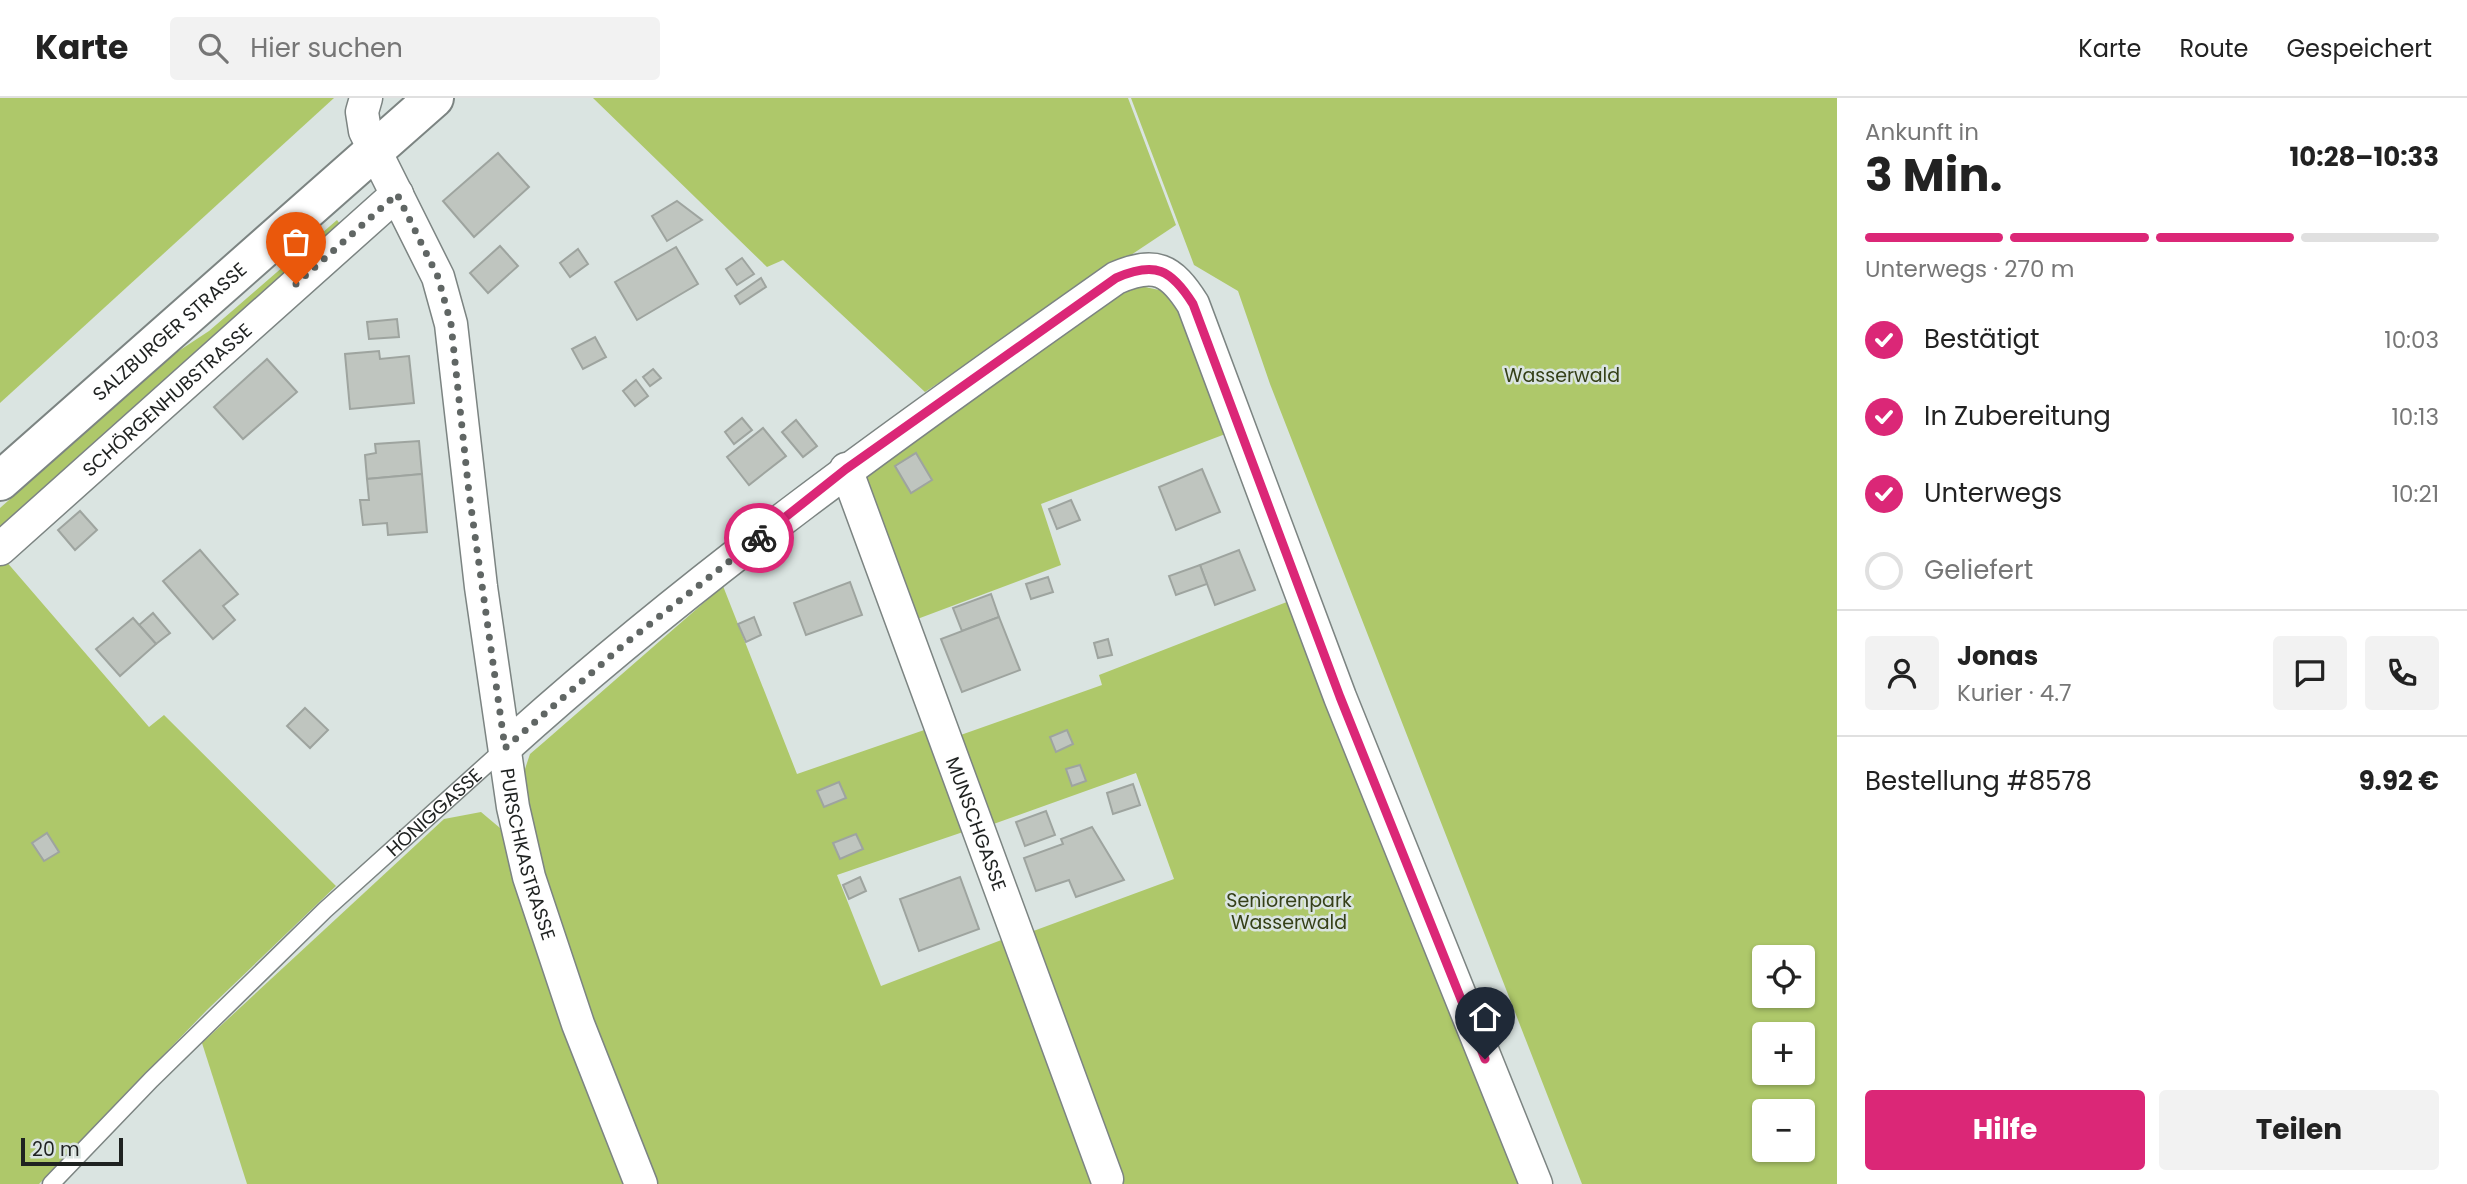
<!DOCTYPE html>
<html lang="de">
<meta charset="utf-8">
<style>
:root{--surface:#fff;--page:#f2f2f2;--text:#222;--muted:#767676;--line:#e0e0e0;--accent:#db2777}
body{margin:0;font-family:Poppins,sans-serif;background:var(--page);color:var(--text);height:100vh;display:flex;flex-direction:column;font-size:26px;white-space:nowrap}
*{box-sizing:border-box;margin:0}
p{font-size:23px;color:var(--muted)}
.icon{flex:none;width:38px;height:38px;fill:none;stroke:currentColor;stroke-width:2;stroke-linecap:round;stroke-linejoin:round}
.map{position:relative;flex:1;overflow:hidden}
.panel{display:flex;flex-direction:column;background:var(--surface);width:630px}
.panel>*{flex:none}
.fabs{position:absolute;left:1752px;top:847px;display:grid;gap:14px}
.fabs a{display:grid;place-items:center;width:63px;height:63px;border-radius:7px;background:var(--surface);box-shadow:0 2px 5px #0004;font-size:35px}
.scale{position:absolute;left:21px;bottom:18px;width:102px;box-sizing:border-box;padding-left:7px;border:4px solid #1f2221;border-top:0;font-size:19px;line-height:24px;white-space:nowrap;color:#1f2221;-webkit-text-stroke:5px #dae4e1;paint-order:stroke}
.pin{position:absolute;display:grid;place-items:center;width:60px;height:60px;color:#fff;margin:-72px -30px;border-radius:50% 50% 50% 0;rotate:-45deg;box-shadow:0 0 7px #0007}
.pin .icon{rotate:45deg}
.courier{position:absolute;display:grid;place-items:center;width:70px;height:70px;margin:-35px;border:5px solid #db2777;border-radius:50%;background:#fff;color:#222;box-shadow:0 2px 9px #0007}
.summary em{font-style:normal;font-weight:700}
.summary div{display:flex;flex-direction:column-reverse}
.summary{display:flex;align-items:center;justify-content:space-between;height:119px;padding:0 28px}
h1{font-size:46px;font-weight:700;line-height:52px}
.bar{display:grid;grid-template-columns:repeat(4,1fr);gap:10px 7px;align-content:center;height:84px;padding:0 28px}
.bar i{height:9px;border-radius:5px;background:var(--line)}
.bar .selected{background:var(--accent)}
.bar p{grid-column:span 4}
.line{display:flex;align-items:center;gap:18px;padding:0 28px;border-top:2px solid var(--line)}
.line div{flex:1}
.round{display:grid;place-items:center;flex:none;width:74px;height:74px;border-radius:7px;background:var(--page)}
ol{padding:0 28px;list-style:none}
li{display:flex;align-items:center;gap:21px;height:77px}
li p{margin-inline-start:auto}
li .icon{padding:7px;border-radius:50%;background:var(--accent);color:#fff;stroke-width:4}
li:last-child{color:var(--muted)}
li i{width:38px;height:38px;border:4px solid var(--line);border-radius:50%}
.button{display:flex;gap:14px;margin-top:auto;padding:14px 28px}
.button a{flex:1;height:80px;border-radius:7px;background:var(--accent);color:#fff;font-size:28px;font-weight:700;line-height:80px;text-align:center}
.button a+a{background:var(--page);color:var(--text)}
header{display:flex;align-items:center;gap:42px;box-sizing:border-box;height:98px;padding:0 35px;background:var(--surface);border-bottom:2px solid var(--line)}
header strong{font-size:33px}
nav{display:flex;gap:38px;margin-inline-start:auto;font-size:24px}
.search{width:490px;height:63px;background:var(--page);display:flex;align-items:center;gap:18px;box-sizing:border-box;padding:0 24px;border-radius:7px;color:var(--muted);font-size:26px}
main{display:flex;flex:1;min-height:0}
.map>svg:first-child{display:block}
.green{fill:#aec86a;fill-rule:evenodd}
.building{fill:#bfc5bf;stroke:#9ea49f;stroke-width:2}
.lines{fill:none;stroke-linecap:round;stroke-linejoin:round}
.service-casing{stroke:#7c8482;stroke-width:19}
.minor-casing{stroke:#7c8482;stroke-width:35}
.primary-casing{stroke:#7c8482;stroke-width:42}
.service{stroke:#fff;stroke-width:16}
.minor{stroke:#fff;stroke-width:32}
.primary{stroke:#fff;stroke-width:38}
.done{stroke:#606664;stroke-width:7;stroke-dasharray:0 12.6}
.route{stroke:#db2777;stroke-width:9}
.labels{text-anchor:middle;stroke-width:5;stroke-linejoin:round;paint-order:stroke}
.street-label{font-size:19px;fill:#1f2221;stroke:#dae4e1}
.park-label{font-size:19px;fill:#354018;stroke:#dae4e1}
</style>
<header>
<strong>Karte</strong>
<div class="search"><svg class="icon" aria-label="search" viewBox="0 0 24 24"><circle cx="10" cy="10" r="6"/><path d="M15 15l6 6"/></svg>Hier suchen</div>
<nav><a>Karte</a><a>Route</a><a>Gespeichert</a></nav>
</header>
<main>
<div class="map">
<svg width="1837" height="1086" viewBox="0 0 1837 1086">
<rect width="100%" height="100%" fill="#dae4e1"/>
<g class="green">
<polygon points="0,0 334,0 0,305"/>
<polygon points="593,0 1128,0 1176,127 925,294 783,162 767,169"/>
<path d="M1131,0H1837V1086H1582L1270,286L1238,193L1194,167ZM1764,859H1802V898H1764ZM1764,936H1802V975H1764ZM1764,1013H1802V1052H1764Z"/>
<polygon points="337,122 345,133 0,437 0,410 171,258 209,233"/>
<polygon points="1145,189 1164,193 1179,203 1228,335 1041,406 1061,467 912,523 859,381 1124,190"/>
<polygon points="5,462 149,629 164,617 336,788 207,912 39,1086 0,1086 0,467"/>
<polygon points="723,488 797,676 930,630 966,733 837,777 881,888 1004,841 1093,1086 657,1086 562,839 524,706 524,674 530,656 544,644"/>
<polygon points="1292,502 1525,1086 1121,1086 1028,835 1174,781 1136,675 988,728 955,639 1102,587 1099,577"/>
<polygon points="481,714 500,730 627,1086 247,1086 202,945 444,721"/>
</g>
<g class="building">
<polygon points="498,55 529,89 474,139 443,103"/>
<polygon points="677,103 702,122 667,143 652,118"/>
<polygon points="500,148 518,168 488,195 470,175"/>
<polygon points="676,149 698,186 637,222 615,184"/>
<polygon points="578,151 588,166 570,179 560,165"/>
<polygon points="742,160 754,176 737,187 726,171"/>
<polygon points="761,180 766,189 740,206 735,198"/>
<polygon points="397,221 399,239 369,241 367,224"/>
<polygon points="595,239 606,259 583,271 572,251"/>
<polygon points="379,253 380,261 409,258 414,305 350,311 345,256"/>
<polygon points="267,261 297,294 243,341 214,309"/>
<polygon points="653,271 661,280 650,288 643,279"/>
<polygon points="636,282 648,298 635,308 623,293"/>
<polygon points="742,320 752,332 734,346 725,334"/>
<polygon points="796,322 817,348 803,359 782,334"/>
<polygon points="763,330 786,358 749,387 727,359"/>
<polygon points="419,343 422,376 367,381 365,357 376,355 375,346"/>
<polygon points="916,355 932,382 911,395 895,368"/>
<polygon points="1202,371 1220,414 1176,432 1159,389"/>
<polygon points="422,376 427,434 388,437 387,425 363,427 360,402 369,402 367,381"/>
<polygon points="1071,402 1080,422 1057,431 1049,411"/>
<polygon points="80,413 97,432 75,452 58,432"/>
<polygon points="200,452 238,496 223,508 235,522 213,541 163,483"/>
<polygon points="1239,452 1255,492 1215,507 1200,467"/>
<polygon points="1200,467 1207,486 1176,497 1169,478"/>
<polygon points="1048,479 1053,494 1031,501 1026,486"/>
<polygon points="850,484 862,517 806,537 794,505"/>
<polygon points="991,496 999,519 962,533 953,510"/>
<polygon points="153,515 170,535 156,546 139,527"/>
<polygon points="754,519 761,537 746,544 738,526"/>
<polygon points="999,519 1020,572 962,594 941,541"/>
<polygon points="133,520 156,546 120,578 96,551"/>
<polygon points="1108,541 1112,557 1098,560 1094,545"/>
<polygon points="305,610 328,632 310,650 287,628"/>
<polygon points="1067,632 1073,646 1056,654 1050,639"/>
<polygon points="1080,667 1086,683 1072,688 1066,671"/>
<polygon points="839,684 846,700 824,709 817,693"/>
<polygon points="1133,686 1140,707 1113,716 1107,695"/>
<polygon points="1046,713 1055,737 1025,748 1016,724"/>
<polygon points="1092,729 1124,782 1076,799 1069,782 1036,793 1024,760 1063,746 1061,741"/>
<polygon points="47,735 59,754 44,763 32,745"/>
<polygon points="856,736 863,751 840,761 833,745"/>
<polygon points="860,779 866,793 849,801 843,787"/>
<polygon points="960,779 979,831 919,853 900,801"/>
</g>
<g class="lines">
<defs>
<g id="service">
<path id="s1" d="M51,1086L151,982L325,812L505,650"/>
</g>
<g id="minor">
<path id="s2" d="M366,0L362,14L365,33L438,179L451,226L481,489L513,709L529,779L578,926L641,1086"/>
<path id="s3" d="M846,371L1107,1081"/>
<path id="s4" d="M0,451L397,96"/>
<path d="M505,650C696,477 906,328 1116,180C1155,163 1171,171 1193,206L1340,599L1536,1086"/>
</g>
<g id="primary">
<path id="s5" d="M0,383L434,0"/>
</g>
</defs>
<use href="#service" class="service-casing"/>
<use href="#minor" class="minor-casing"/>
<use href="#primary" class="primary-casing"/>
<use href="#service" class="service"/>
<use href="#minor" class="minor"/>
<use href="#primary" class="primary"/>
</g>
<g class="lines">
<polyline class="done" points="296,186 397,96 438,179 451,226 469,395 505,650 627,544 759,440"/>
<path class="route" d="M759,440L846,371L1116,180C1155,163 1171,171 1193,206L1340,599L1485,961"/>
</g>
<g class="labels">
<g class="street-label">
<text dy="7" stroke="none"><textPath href="#s5" startOffset="226">SALZBURGER STRASSE</textPath></text>
<text dy="7" stroke="none"><textPath href="#s4" startOffset="224">SCHÖRGENHUBSTRASSE</textPath></text>
<text dy="7" stroke="none"><textPath href="#s1" startOffset="534">HÖNIGGASSE</textPath></text>
<text dy="7" stroke="none"><textPath href="#s3" startOffset="378">MUNSCHGASSE</textPath></text>
<text dy="7" stroke="none"><textPath href="#s2" startOffset="782">PURSCHKASTRASSE</textPath></text>
</g>
<g class="park-label">
<text x="1562" y="284">Wasserwald</text>
<text x="1289" y="809">Seniorenpark<tspan x="1289" dy="22">Wasserwald</tspan></text>
</g>
</g>
</svg>
<div class="fabs">
<a><svg class="icon" aria-label="locate" viewBox="0 0 24 24"><circle cx="12" cy="12" r="6"/><path d="M12 2v4M12 18v4M2 12h4M18 12h4"/></svg></a>
<a>+</a>
<a>−</a>
</div>
<div class="scale">20 m</div>
<div class="pin" style="left:296px;top:186px;background:#ea580c"><svg class="icon" aria-label="bag" viewBox="0 0 24 24"><path d="M5 8h14l-1 12H6zM9 8a3 3 0 0 1 6 0"/></svg></div>
<div class="pin" style="left:1485px;top:961px;background:#1f2937"><svg class="icon" aria-label="home" viewBox="0 0 24 24"><path d="M3 11l9-7 9 7M6 9v11h12V9"/></svg></div>
<div class="courier" style="left:759px;top:440px"><svg class="icon" aria-label="bike" viewBox="0 0 24 24"><circle cx="6" cy="16" r="4"/><circle cx="18" cy="16" r="4"/><path d="M6 16l4-8h5l3 8M10 8l3 8H6M13 5h3"/></svg></div>
</div>
<section class="panel">
<div class="summary"><div><h1>3 Min.</h1><p>Ankunft in</p></div><em>10:28–10:33</em></div>
<div class="bar"><i class="selected"></i><i class="selected"></i><i class="selected"></i><i></i><p>Unterwegs · 270 m</p></div>
<ol>
<li><svg class="icon" aria-label="check" viewBox="0 0 24 24"><path d="M5 12l5 5 9-10"/></svg>Bestätigt<p>10:03</p></li>
<li><svg class="icon" aria-label="check" viewBox="0 0 24 24"><path d="M5 12l5 5 9-10"/></svg>In Zubereitung<p>10:13</p></li>
<li><svg class="icon" aria-label="check" viewBox="0 0 24 24"><path d="M5 12l5 5 9-10"/></svg>Unterwegs<p>10:21</p></li>
<li><i></i>Geliefert</li>
</ol>
<div class="line" style="height:126px"><a class="round"><svg class="icon" aria-label="person" viewBox="0 0 24 24"><circle cx="12" cy="8" r="4"/><path d="M4 21q1-7 8-7t8 7"/></svg></a><div><b>Jonas</b><p>Kurier · 4.7</p></div><a class="round"><svg class="icon" aria-label="chat" viewBox="0 0 24 24"><path d="M4 5h16v11H9l-5 4z"/></svg></a><a class="round"><svg class="icon" aria-label="phone" viewBox="0 0 24 24"><path d="M5 4h4l2 5-3 2q2 4 5 5l2-3 5 2v4C11 20 4 13 5 4z"/></svg></a></div>
<div class="line" style="height:91px"><div>Bestellung #8578</div><b>9.92 €</b></div>
<div class="button"><a>Hilfe</a><a>Teilen</a></div>
</section>
</main>
